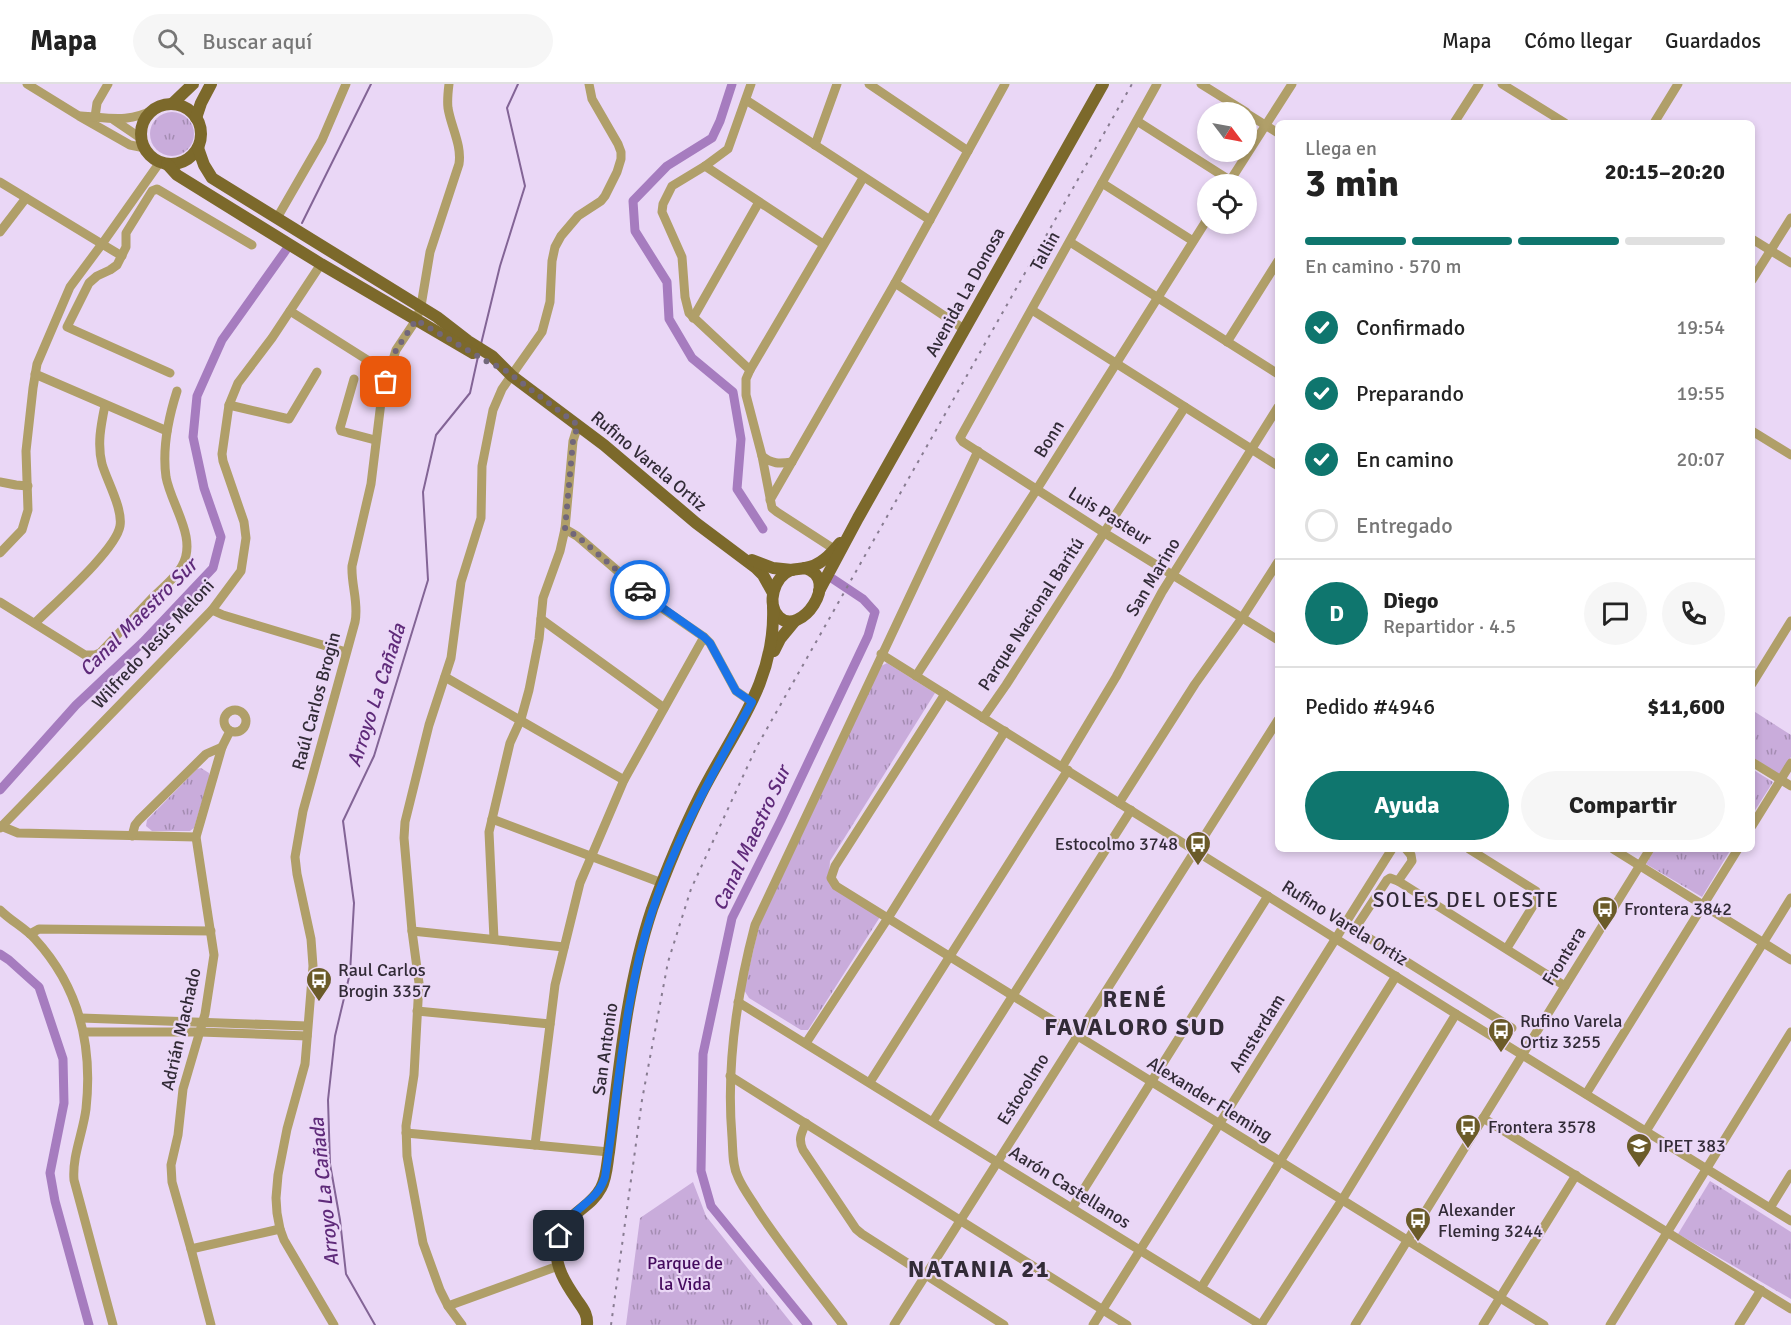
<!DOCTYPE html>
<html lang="es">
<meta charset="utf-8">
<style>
:root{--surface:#fff;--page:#f6f6f6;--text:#222;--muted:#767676;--line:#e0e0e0;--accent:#0f766e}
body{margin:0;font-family:Signika,sans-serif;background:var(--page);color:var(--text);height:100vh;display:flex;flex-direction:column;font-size:22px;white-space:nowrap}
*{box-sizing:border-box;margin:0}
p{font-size:20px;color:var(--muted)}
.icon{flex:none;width:33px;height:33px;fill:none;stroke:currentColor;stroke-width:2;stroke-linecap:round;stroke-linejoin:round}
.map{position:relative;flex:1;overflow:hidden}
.sheet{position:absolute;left:1275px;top:36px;width:480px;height:732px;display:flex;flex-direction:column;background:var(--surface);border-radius:9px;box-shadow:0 3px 9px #0003}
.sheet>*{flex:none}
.needle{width:39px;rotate:122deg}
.controls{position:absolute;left:1197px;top:18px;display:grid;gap:12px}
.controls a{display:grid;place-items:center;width:60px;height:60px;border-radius:50%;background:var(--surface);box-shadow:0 3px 9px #0003;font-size:30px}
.pin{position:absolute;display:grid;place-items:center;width:51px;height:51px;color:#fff;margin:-26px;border-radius:12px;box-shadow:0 3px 9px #0006}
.courier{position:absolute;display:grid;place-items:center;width:60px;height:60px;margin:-30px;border:4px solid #1a73e8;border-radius:50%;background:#fff;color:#222;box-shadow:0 2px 8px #0007}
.overview em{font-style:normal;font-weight:800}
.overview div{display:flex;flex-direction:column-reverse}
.overview{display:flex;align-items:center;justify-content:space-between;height:102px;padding:0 30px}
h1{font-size:39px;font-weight:800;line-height:45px}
.bar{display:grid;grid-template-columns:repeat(4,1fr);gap:9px 6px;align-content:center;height:72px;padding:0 30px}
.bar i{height:8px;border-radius:4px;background:var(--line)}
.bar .current{background:var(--accent)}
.bar p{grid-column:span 4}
.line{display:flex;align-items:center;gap:15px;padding:0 30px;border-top:2px solid var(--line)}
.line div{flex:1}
.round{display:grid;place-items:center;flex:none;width:63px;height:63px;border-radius:32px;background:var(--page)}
ol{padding:0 30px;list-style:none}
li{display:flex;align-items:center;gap:18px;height:66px}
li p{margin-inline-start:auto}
li .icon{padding:6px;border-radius:50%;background:var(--accent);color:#fff;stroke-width:4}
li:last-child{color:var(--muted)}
li i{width:33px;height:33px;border:3px solid var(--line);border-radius:50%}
.button{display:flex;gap:12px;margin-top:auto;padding:12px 30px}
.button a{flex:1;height:69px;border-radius:36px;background:var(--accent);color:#fff;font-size:24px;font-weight:800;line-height:69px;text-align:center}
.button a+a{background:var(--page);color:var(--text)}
header{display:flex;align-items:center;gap:36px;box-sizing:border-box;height:84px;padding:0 30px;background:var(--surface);border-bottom:2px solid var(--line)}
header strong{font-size:28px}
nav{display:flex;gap:33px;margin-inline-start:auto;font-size:21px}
.search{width:420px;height:54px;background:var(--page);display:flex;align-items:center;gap:15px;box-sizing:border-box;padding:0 21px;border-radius:33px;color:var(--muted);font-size:22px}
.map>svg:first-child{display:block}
.grass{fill:url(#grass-tufts)}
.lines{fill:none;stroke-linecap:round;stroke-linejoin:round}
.stream{stroke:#836496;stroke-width:2}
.canal{stroke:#a67cbf;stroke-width:9}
.minor{stroke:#b09f69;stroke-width:9}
.major{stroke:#7c692b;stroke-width:12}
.rail{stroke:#887c91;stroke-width:2;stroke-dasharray:3 6;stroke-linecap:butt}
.done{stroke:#72677a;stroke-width:6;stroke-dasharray:0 10.8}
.route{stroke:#1a73e8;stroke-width:8}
.labels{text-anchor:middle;stroke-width:4.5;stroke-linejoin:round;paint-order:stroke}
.street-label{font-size:18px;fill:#322b37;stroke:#ead7f6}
.poi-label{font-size:18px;fill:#322b37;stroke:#ead7f6;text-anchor:start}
.park-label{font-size:18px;fill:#450b5e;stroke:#ead7f6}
.water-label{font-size:20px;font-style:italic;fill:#5f2a7a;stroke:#ead7f6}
.quarter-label{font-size:21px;letter-spacing:1.5px;fill:#322b37;stroke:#ead7f6}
.district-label{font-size:24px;font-weight:bold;letter-spacing:1.5px;fill:#322b37;stroke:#ead7f6}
</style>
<header>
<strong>Mapa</strong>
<div class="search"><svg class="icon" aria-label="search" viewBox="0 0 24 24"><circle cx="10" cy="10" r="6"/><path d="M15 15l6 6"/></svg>Buscar aquí</div>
<nav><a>Mapa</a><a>Cómo llegar</a><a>Guardados</a></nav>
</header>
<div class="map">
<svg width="1791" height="1241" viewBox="0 0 1791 1241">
<defs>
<pattern id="grass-tufts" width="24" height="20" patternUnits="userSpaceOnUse" patternTransform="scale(1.5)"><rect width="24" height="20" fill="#c9acdb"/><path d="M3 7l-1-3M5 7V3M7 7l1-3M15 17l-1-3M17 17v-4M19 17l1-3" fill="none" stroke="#a48cb2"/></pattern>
</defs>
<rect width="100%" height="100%" fill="#ead7f6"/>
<g class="grass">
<circle cx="172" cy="50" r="22"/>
<polygon points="887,579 935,609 830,777 829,791 880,833 808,946 801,946 749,914 744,906 759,842 881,582"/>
<polygon points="1752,626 1791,651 1791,673 1780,691 1752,673"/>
<polygon points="201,684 209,689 209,694 194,744 190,747 152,747 146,742 147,736 197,685"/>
<polygon points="1752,685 1773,698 1752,731"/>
<polygon points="1655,765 1731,765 1702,813 1646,780"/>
<polygon points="1710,1097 1791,1148 1791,1215 1678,1150"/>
<polygon points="693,1098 706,1132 793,1241 626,1241 640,1134"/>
</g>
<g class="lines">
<g class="stream">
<polyline points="302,139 371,0"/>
<polyline points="481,260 500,182 525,102 507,24 518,0"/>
<polyline points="375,1241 346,1190 340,1136 330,1080 328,1016 335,952 350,889 354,819 343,737 374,672 428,496 423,408 436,351 470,309 479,268"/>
</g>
<g class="canal">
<polyline points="732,0 720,37 712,54 667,82 633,117 635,147 667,198 669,235 692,274 733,308 741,355 737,405 763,445"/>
<polyline points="0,706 76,621 143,558 213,484 221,453 204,404 193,353 197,312 222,256 286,166"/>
<polyline points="0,870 9,876 39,903 63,975 64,1019 50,1089 55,1117 89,1241"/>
<polyline points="808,1241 711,1122 701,1087 703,970 732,834 781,736 868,552 875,528 863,515 833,495"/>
</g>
<g class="minor">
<polyline points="27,0 79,32 130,61 145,64"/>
<polyline points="751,0 728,65 705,82 672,102 663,120 662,128 682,173 685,213 689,229 750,286 746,295 746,311 762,372 772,424 777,428 834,465"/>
<polyline points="869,0 968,67"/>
<polyline points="1157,0 960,354 963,358 1103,448 1278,556"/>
<polyline points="1201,0 1246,28"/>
<polyline points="1502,0 1565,39"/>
<polyline points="746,16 930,136"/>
<polyline points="1246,29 1278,49"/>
<path d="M81,32C112,34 127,39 156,25"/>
<polyline points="95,33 97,19 108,0"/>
<polyline points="114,36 142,55"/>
<polyline points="1137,37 1231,97"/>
<polyline points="1454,39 1479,0"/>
<polyline points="1654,39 1678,0"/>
<polyline points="815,61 837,0"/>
<polyline points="705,82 823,160"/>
<polyline points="0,98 102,160 70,203 37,280 33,304 26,367 28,426 22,446 0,469"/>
<polyline points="1102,99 1193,157"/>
<polyline points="1228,100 1292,0"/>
<polyline points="277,134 322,56 346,0"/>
<polyline points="0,148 26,114"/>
<polyline points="1752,155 1791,179"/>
<polyline points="1070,158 1278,290"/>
<polyline points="122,172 102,160 160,78"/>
<polyline points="1752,196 1791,134"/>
<polyline points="895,199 964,245"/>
<polyline points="1032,226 1278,382"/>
<polyline points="290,227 380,284 389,286"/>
<polyline points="693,234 759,118"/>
<polyline points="1227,258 1278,177"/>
<polyline points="750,286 863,94"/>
<polyline points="170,289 67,243 89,199 97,192 110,186 117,181 126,163 126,149 152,107 157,105 252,161"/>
<polyline points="35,290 167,347"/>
<polyline points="354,295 340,344 341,347 375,356"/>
<polyline points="229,321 289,335 317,288"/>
<polyline points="1752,347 1791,371"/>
<path d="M762,372C772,380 779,380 792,378"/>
<polyline points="0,398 16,401 28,402"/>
<polyline points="770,416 895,199 1005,0"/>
<polyline points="565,445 577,452 656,520 704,553 710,559 736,607 752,618"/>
<path d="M0,518L85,571H95L100,569C118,550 136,531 154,512C164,503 176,493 182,482C198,454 171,421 166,393C162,364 168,335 177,307"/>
<polyline points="212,526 223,531 346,568"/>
<polyline points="541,535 664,624"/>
<path d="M35,539C55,519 116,466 120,442C123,425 107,397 102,380C97,360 101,341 105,321"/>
<polyline points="881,570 1456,930 1791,1137"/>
<polyline points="916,592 1037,405 1208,134"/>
<polyline points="445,593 624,696"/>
<polyline points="1752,600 1791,537"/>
<polyline points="945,610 835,782 831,794 836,802 1544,1241"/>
<circle cx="235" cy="637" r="11"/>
<polyline points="983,634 1006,601 1185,323"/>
<polyline points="1752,678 1791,702"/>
<polyline points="1062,683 1116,593 1162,508 1278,323"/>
<polyline points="1119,719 1195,600 1242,534 1278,478"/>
<polyline points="492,735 662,799"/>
<polyline points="1,742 18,749 196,753"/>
<polyline points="1752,742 1791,679"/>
<polyline points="0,744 212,526 241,487 246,454 244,438 223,377 222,370 229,321 238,299 272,254 321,180"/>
<polyline points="132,752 135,741 139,736 206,670 222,663"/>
<polyline points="1406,765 1411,771 1412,777 1398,797 1390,794 1387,796 1358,840 1358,846 1361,849 1512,944"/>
<polyline points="1469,765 1536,807 1538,814 1507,864"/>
<polyline points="1613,765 1791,876"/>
<polyline points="1398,797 1565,902"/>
<path d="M0,826C11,837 25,844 35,855C79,903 93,961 86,1025C83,1049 72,1072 74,1096L113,1241"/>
<polyline points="412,847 564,863"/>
<polyline points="30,850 39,845 211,847"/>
<polyline points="494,855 489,748 510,659 521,635 529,606 539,555 543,514 560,467 565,445 573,357 578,341"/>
<polyline points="738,918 1261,1241"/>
<polyline points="417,927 550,940"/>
<polyline points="81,934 307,942"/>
<polyline points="84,948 200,948 307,952"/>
<polyline points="806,959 888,834 1005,647"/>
<polyline points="730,992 1127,1241"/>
<polyline points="870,998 1068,686"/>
<polyline points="1586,1010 1738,765"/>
<polyline points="1483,1034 1791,1225"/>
<polyline points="933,1037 1131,726"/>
<path d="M806,1039C801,1050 798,1055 803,1066L856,1145L862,1150L1004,1241"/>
<polyline points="1646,1047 1791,814"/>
<polyline points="406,1049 609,1068"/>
<polyline points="535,1061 555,901 580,799 624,696 704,553"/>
<polyline points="1072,1124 1268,812"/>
<polyline points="1770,1124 1791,1090"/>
<polyline points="191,1165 172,1098 171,1081 178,1051 183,1005 205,930 214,871 196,753 222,663 230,647"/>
<polyline points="1201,1204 1396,892"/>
<polyline points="448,1222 558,1182"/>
<polyline points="211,1241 191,1165 280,1145"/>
<path d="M334,1241L284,1156L280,1145L277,1129L276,1114L278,1091L287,1045L305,980L313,882L311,855L297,790L295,773L303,727L355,538C359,519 351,501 352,482L371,400L382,310L396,266L416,236L421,222L430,168L459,80C462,61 451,43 448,24C447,16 448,8 449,0"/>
<polyline points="462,1241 448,1222 440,1206 423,1159 407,1072 406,1042 414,991 419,899 412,847 404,754 405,738 429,641 451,574 461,498 481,434 482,382 493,326 502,305 542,248 550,218 552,177 555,163 561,152 578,132 601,117 605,112 617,88 621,75 621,68 618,60 592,15 589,0"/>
<path d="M843,1241C815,1204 785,1167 759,1128C752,1116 743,1105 738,1093C732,1081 733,1066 732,1053C726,982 737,909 755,841L978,367"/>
<polyline points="894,1241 1278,636"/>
<polyline points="1093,1241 1392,765"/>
<polyline points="1261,1241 1342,1116 1456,930"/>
<polyline points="1355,1241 1650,765"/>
<polyline points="1483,1241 1576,1091"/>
<polyline points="1610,1241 1791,948"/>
<polyline points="1739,1241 1761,1206"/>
</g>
<g class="major">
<polyline points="172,20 193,0"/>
<circle cx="171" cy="50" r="30"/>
<polyline points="196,34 201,19 211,0"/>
<polyline points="198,64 204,81 212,94 437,233 468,257 492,272 512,292 604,361 696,439 756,484 763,491 773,509"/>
<polyline points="167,80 177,91 321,180 473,269"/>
<polyline points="752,476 773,484 792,486"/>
<path d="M805,484C842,495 800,554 779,533C766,520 774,493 791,486C795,485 800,485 805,484Z"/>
<path d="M805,484C820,482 830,471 840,459"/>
<polyline points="819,507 858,434 1103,0"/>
<polyline points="774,567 780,555 794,538"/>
<path d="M587,1241C588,1230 583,1225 577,1216C566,1200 554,1182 557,1161C562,1129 589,1127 601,1104C607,1093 607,1079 609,1068C619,987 626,903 652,825C666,787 682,748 700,712C732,648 776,599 773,523"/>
</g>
<polyline class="rail" points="611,1241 642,1016 668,878 691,805 756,664 1132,0"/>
</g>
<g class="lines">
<polyline class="done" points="386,298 396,266 416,236 488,278 505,286 578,341 573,357 565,445 577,452 640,506"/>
<path class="route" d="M559,1152C562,1147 564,1141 568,1136C582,1119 598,1115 605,1093C619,1004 624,913 652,828C676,753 715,686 752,618L736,607L710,559L704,553L656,519L640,506"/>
</g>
<defs>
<symbol id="bus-pin" viewBox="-11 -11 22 30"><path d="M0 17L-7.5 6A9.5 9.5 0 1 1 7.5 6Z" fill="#6b5b29" stroke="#ead7f6"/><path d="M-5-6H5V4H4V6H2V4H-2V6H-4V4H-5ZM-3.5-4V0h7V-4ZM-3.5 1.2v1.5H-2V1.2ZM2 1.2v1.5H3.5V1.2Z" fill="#fff"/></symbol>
<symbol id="school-pin" viewBox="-11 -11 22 30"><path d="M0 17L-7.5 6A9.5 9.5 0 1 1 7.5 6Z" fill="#6b5b29" stroke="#ead7f6"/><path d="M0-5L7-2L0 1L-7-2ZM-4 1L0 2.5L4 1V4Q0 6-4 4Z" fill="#fff"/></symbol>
</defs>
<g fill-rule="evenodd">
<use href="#bus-pin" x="1183" y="745" width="30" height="40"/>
<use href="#bus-pin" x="1590" y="810" width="30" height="40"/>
<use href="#bus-pin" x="304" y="881" width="30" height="40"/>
<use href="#bus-pin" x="1486" y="932" width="30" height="40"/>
<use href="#bus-pin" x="1453" y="1028" width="30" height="40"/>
<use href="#school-pin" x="1624" y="1047" width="30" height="40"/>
<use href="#bus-pin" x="1403" y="1121" width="30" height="40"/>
</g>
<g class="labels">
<g class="street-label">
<text transform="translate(1045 167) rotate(-61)" y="6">Tallin</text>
<text transform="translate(965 208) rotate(-61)" y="6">Avenida La Donosa</text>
<text transform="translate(1049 355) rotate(-58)" y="6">Bonn</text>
<text transform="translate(649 377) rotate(40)" y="6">Rufino Varela Ortiz</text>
<text transform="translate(1110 432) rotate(32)" y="6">Luis Pasteur</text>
<text transform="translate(1153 493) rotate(-59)" y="6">San Marino</text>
<text transform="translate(1031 530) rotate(-57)" y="6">Parque Nacional Baritú</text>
<text transform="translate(153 560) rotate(-47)" y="6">Wilfredo Jesús Meloni</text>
<text transform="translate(316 617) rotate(-75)" y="6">Raúl Carlos Brogin</text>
<text transform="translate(1345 839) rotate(32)" y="6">Rufino Varela Ortiz</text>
<text transform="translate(1564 872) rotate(-58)" y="6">Frontera</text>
<text transform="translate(181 945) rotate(-77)" y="6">Adrián Machado</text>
<text transform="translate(1257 949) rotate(-58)" y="6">Amsterdam</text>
<text transform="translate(605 965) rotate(-82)" y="6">San Antonio</text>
<text transform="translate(1023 1005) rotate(-58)" y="6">Estocolmo</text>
<text transform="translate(1210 1015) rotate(32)" y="6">Alexander Fleming</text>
<text transform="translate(1070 1103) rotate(32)" y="6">Aarón Castellanos</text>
</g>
<g class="poi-label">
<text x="1178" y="766" text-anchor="end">Estocolmo 3748</text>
<text x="1624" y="831">Frontera 3842</text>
<text x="338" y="892">Raul Carlos<tspan x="338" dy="21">Brogin 3357</tspan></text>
<text x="1520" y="943">Rufino Varela<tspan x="1520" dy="21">Ortiz 3255</tspan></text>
<text x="1488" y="1049">Frontera 3578</text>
<text x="1658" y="1068">IPET 383</text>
<text x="1438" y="1132">Alexander<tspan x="1438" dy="21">Fleming 3244</tspan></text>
</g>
<g class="park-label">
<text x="685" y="1185">Parque de<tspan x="685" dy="21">la Vida</tspan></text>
</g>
<g class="water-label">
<text transform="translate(138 533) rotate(-45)" y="7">Canal Maestro Sur</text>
<text transform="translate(376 611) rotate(-72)" y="7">Arroyo La Cañada</text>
<text transform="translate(751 754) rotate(-65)" y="7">Canal Maestro Sur</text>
<text transform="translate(324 1108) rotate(-96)" y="7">Arroyo La Cañada</text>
</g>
<g class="quarter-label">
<text x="1466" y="823">SOLES DEL OESTE</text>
</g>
<g class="district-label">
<text x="1135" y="923">RENÉ<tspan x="1135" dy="28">FAVALORO SUD</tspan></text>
<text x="979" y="1193">NATANIA 21</text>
</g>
</g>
</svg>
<div class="controls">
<a><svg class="needle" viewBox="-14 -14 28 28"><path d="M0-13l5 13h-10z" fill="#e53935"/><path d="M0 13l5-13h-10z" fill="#767676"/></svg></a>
<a><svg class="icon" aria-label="locate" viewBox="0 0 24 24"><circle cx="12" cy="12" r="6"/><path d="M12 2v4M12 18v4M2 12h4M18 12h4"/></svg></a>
</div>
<div class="pin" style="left:386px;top:298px;background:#ea580c"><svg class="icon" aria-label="bag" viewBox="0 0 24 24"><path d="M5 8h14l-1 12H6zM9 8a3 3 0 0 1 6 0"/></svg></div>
<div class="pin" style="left:559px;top:1152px;background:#1f2937"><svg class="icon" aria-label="home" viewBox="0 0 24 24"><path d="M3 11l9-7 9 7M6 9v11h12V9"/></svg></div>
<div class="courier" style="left:640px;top:506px"><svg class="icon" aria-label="car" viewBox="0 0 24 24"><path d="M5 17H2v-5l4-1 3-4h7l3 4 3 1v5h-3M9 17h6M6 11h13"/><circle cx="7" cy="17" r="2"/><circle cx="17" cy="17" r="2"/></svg></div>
<section class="sheet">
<div class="overview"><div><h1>3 min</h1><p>Llega en</p></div><em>20:15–20:20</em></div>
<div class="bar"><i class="current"></i><i class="current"></i><i class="current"></i><i></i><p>En camino · 570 m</p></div>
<ol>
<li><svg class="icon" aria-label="check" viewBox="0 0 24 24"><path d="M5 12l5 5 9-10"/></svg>Confirmado<p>19:54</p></li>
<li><svg class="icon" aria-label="check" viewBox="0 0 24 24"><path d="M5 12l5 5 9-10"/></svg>Preparando<p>19:55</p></li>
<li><svg class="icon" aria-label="check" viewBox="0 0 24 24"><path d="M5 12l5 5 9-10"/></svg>En camino<p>20:07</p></li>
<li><i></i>Entregado</li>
</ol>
<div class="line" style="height:108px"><b class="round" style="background:var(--accent);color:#fff">D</b><div><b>Diego</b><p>Repartidor · 4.5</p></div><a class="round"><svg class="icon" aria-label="chat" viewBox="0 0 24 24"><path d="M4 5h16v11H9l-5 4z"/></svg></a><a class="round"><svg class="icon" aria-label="phone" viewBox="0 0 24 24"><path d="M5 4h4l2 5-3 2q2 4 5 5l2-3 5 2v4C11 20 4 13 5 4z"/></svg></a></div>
<div class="line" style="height:78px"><div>Pedido #4946</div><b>$11,600</b></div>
<div class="button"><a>Ayuda</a><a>Compartir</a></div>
</section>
</div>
